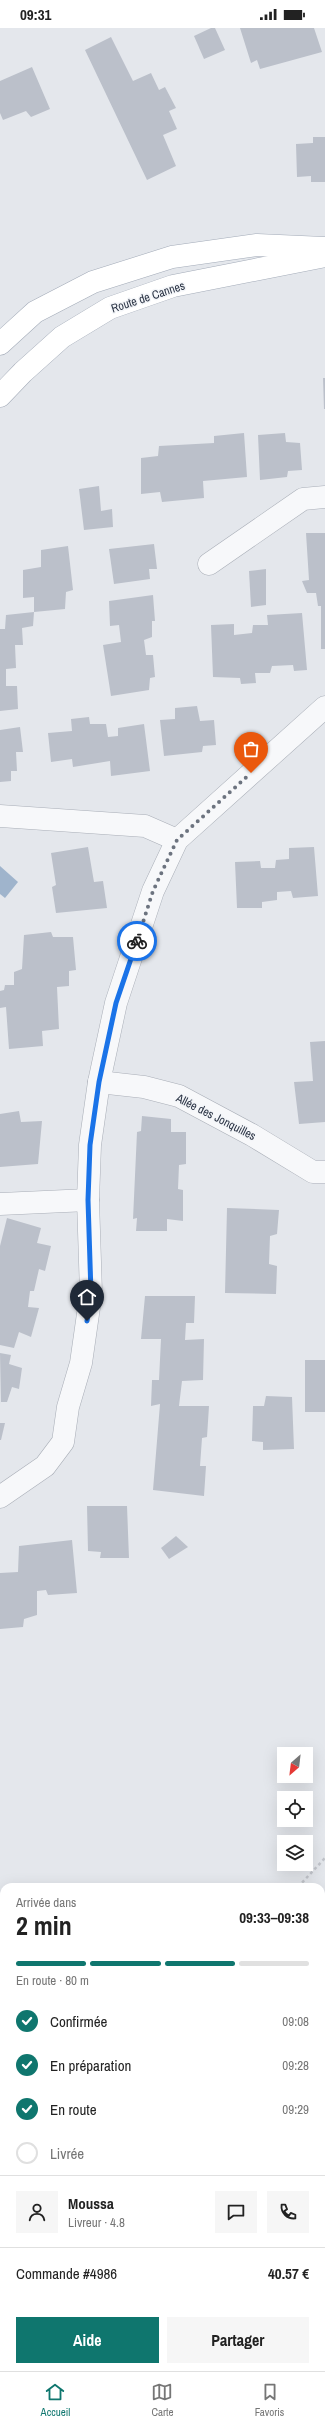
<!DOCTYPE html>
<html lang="fr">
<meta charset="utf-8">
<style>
:root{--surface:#fff;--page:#f6f6f6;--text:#222;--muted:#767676;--line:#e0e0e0;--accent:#0f766e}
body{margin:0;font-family:"Archivo Narrow",sans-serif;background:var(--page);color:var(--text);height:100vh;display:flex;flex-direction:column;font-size:15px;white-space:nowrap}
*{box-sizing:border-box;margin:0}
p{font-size:13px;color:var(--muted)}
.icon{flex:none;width:22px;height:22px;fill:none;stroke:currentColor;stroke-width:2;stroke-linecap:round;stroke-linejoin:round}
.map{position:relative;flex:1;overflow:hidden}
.sheet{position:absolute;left:0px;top:1855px;width:325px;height:488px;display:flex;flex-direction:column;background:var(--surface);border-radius:12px 12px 0 0;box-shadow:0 4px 16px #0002}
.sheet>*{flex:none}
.needle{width:26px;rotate:208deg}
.controls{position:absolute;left:277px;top:1719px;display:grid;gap:8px}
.controls a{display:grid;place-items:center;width:36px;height:36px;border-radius:0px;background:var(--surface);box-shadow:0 4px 16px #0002;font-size:20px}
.pin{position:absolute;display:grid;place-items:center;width:34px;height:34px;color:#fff;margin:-41px -17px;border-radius:50% 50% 50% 0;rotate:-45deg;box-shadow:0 0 4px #0007}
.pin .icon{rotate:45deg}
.courier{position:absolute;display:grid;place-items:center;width:40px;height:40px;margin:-20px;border:3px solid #1a73e8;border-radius:50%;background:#fff;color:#222;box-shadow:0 1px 5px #0007}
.head em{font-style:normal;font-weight:700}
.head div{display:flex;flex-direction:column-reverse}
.head{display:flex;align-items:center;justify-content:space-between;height:68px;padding:0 16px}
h1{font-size:26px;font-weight:700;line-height:30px}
.bar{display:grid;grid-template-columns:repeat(4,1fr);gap:6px 4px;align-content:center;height:48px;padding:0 16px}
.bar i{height:5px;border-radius:3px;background:var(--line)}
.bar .current{background:var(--accent)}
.bar p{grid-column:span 4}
.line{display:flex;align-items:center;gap:10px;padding:0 16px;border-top:1px solid var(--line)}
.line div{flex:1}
.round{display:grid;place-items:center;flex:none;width:42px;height:42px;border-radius:0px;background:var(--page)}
ol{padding:0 16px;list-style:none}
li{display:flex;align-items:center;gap:12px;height:44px}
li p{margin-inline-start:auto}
li .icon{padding:4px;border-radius:50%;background:var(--accent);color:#fff;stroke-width:4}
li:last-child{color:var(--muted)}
li i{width:22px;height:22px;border:2px solid var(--line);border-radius:50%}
.action{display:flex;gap:8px;margin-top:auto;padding:8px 16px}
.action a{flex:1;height:46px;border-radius:0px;background:var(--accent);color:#fff;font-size:16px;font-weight:700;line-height:46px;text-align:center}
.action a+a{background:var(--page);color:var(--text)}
.status{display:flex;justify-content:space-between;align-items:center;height:28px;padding:0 20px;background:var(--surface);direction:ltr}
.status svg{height:11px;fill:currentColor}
.menu{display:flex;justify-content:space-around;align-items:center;height:56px;border-top:1px solid var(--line);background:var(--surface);font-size:11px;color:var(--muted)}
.menu a{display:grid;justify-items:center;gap:2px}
.menu .current{color:var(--accent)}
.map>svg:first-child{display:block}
.water{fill:#9fb4cc}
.building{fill:#bbc0ca}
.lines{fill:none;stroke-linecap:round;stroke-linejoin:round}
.minor-casing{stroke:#a9aeb7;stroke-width:23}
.major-casing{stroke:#a3abb8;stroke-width:23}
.path{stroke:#c2c5cb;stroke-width:2.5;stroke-dasharray:3 3;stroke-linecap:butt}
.minor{stroke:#f7f8fa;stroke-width:22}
.major{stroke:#fff;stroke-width:22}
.done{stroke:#6c737f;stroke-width:4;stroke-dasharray:0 7.2}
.route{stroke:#1a73e8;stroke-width:5}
.labels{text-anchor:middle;stroke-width:3;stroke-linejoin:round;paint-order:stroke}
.street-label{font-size:12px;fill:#2b3445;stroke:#f4f6f9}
</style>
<div class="status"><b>09:31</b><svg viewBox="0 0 49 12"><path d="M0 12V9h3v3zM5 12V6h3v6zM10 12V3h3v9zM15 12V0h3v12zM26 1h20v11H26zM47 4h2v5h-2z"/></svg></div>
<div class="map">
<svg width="325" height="2343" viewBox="0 0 325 2343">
<rect width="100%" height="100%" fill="#e4e7ec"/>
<polygon class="water" points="0,838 18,854 5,870 0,866"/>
<g class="building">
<polygon points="211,0 215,0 225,22 204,31 194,8"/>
<polygon points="240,0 314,0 322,24 260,41 257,32 251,35"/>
<polygon points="111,9 133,53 151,45 159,62 165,59 176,80 169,83 177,101 163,107 176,138 147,152 85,22"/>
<polygon points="32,39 50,81 31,89 26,83 3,92 0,85 0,53"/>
<polygon points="313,109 325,109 325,154 311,154 311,148 297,149 296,116 313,115"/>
<polygon points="323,350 325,350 325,381 324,381"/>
<polygon points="244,405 247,449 203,453 204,470 162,474 160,464 141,466 141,430 158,428 159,418 214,415 214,408"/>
<polygon points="285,405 286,414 300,415 302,442 288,443 287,449 260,452 258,407"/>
<polygon points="99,458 101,483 112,481 113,499 84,502 79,461"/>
<polygon points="306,505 325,505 325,621 321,621 321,578 318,578 316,565 307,565 302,553 309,552"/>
<polygon points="154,516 157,541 149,541 150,551 114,556 109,521"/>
<polygon points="68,518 73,562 66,564 65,581 34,584 34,569 23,570 23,542 41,539 41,522"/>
<polygon points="266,541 266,577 251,579 249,543"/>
<polygon points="153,567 155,593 152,593 152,609 144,612 146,627 153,627 155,649 150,650 149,662 111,668 103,617 121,614 119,597 110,598 109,573"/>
<polygon points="34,584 33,598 22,600 23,617 15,617 16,640 6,641 6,658 17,658 18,681 0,683 0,601 5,601 6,587"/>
<polygon points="302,585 307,642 294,643 293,637 272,638 270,645 255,645 256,655 241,656 240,650 213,649 211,597 234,596 234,607 252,605 253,597 268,597 267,587"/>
<polygon points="197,678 200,693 214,692 216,717 203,718 202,724 164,728 160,692 175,691 175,680"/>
<polygon points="89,689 90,696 106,696 108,709 118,708 118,700 144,696 150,743 111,748 110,733 73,739 72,731 51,734 48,705 72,703 71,691"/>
<polygon points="20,699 23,724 16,724 17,743 11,743 11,753 0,754 0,702"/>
<polygon points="88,819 94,854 103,853 107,880 56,885 52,859 56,857 51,825"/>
<polygon points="314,819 318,868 293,870 291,863 277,864 277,872 262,874 262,880 237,880 235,834 260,833 261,840 275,840 276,832 289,831 289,820"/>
<polygon points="51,904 53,909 73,909 76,942 69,943 69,958 57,959 59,1001 42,1003 43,1018 9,1021 6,979 0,980 0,963 4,962 5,957 14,957 14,944 22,941 24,907"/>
<polygon points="325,1013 325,1094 299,1096 294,1054 313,1053 310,1014"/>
<polygon points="19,1083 21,1094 42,1093 38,1136 0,1139 0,1086"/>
<polygon points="142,1088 171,1091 171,1104 186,1104 186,1136 179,1137 178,1161 183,1162 183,1193 167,1191 167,1203 136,1203 137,1190 133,1191 137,1104 141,1103"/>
<polygon points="227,1180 279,1182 277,1206 270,1208 269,1236 277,1238 276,1266 225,1265"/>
<polygon points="7,1190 41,1200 37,1215 51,1218 45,1243 39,1241 34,1263 30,1263 28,1279 39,1280 31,1309 19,1304 14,1320 0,1317 0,1218"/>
<polygon points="145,1268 195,1268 194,1295 186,1295 185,1312 204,1311 203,1352 182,1353 179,1378 209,1378 207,1409 202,1410 200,1438 206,1438 204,1468 153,1462 160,1376 151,1378 152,1352 159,1352 161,1311 141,1311"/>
<polygon points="0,1325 11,1327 9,1336 22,1340 19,1361 12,1359 7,1374 1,1374 1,1377"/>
<rect x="305" y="1332" width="20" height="52"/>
<polygon points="266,1368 292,1369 294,1421 263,1422 263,1414 252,1413 253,1378 264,1378"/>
<polygon points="0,1395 5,1395 1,1412 0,1412"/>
<polygon points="87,1478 127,1478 129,1530 100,1530 101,1524 88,1523"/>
<polygon points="176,1508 188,1519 169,1531 161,1520"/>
<polygon points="72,1512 77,1565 48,1567 46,1562 37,1563 37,1587 24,1591 23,1599 0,1601 0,1545 18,1544 19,1518"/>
</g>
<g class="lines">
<defs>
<g id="minor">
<polyline points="209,536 303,471 325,469"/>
<polyline points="0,788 145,798 177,812"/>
<polyline points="99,1054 144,1059 179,1068 252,1107 313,1144 325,1144"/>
<polyline points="0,1176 88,1172"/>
<polyline points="0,1469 45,1438 63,1414 68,1379 81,1335 91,1265 88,1172 90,1117 99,1054 116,975 153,863 177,812 325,679"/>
</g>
<g id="major">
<polyline points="0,316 35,284 93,254 172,229 257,217 324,220"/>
<polyline points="0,368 23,344 62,309 110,280 173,258 325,228"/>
</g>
</defs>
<use href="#minor" class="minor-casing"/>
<use href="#major" class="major-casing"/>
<g class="path">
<polyline points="298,1859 325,1830"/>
<polyline points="321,2141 325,2143"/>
</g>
<use href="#minor" class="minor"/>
<use href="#major" class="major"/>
</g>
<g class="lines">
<polyline class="done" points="137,913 153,863 177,812 251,745"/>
<polyline class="route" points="87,1293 91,1265 88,1172 90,1117 99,1054 116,975 137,913"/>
</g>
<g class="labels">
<g class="street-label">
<text transform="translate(148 269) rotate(-18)" y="4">Route de Cannes</text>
<text transform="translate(216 1089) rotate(27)" y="4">Allée des Jonquilles</text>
</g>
</g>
</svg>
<div class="controls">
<a><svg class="needle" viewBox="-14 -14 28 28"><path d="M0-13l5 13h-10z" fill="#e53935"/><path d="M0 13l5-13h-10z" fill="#767676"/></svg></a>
<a><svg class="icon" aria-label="locate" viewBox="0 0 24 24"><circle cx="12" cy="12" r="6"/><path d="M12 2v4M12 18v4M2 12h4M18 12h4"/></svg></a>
<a><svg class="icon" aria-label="layers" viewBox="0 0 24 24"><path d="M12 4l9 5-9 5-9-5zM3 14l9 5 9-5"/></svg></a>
</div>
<div class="pin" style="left:251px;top:745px;background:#ea580c"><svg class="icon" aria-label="bag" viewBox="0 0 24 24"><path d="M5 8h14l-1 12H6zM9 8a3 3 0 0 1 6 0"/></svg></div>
<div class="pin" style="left:87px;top:1293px;background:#1f2937"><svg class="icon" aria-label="home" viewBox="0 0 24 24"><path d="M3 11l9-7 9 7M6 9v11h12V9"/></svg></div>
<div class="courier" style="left:137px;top:913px"><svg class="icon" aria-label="bike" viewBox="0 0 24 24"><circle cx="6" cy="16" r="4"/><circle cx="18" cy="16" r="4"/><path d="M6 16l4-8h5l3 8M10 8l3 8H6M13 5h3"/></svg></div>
<section class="sheet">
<div class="head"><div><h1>2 min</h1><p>Arrivée dans</p></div><em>09:33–09:38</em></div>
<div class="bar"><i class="current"></i><i class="current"></i><i class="current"></i><i></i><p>En route · 80 m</p></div>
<ol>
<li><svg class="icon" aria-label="check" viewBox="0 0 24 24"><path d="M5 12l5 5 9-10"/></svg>Confirmée<p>09:08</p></li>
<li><svg class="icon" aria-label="check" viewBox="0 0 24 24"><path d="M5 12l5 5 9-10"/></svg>En préparation<p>09:28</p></li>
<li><svg class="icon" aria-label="check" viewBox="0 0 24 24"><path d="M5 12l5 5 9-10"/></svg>En route<p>09:29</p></li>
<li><i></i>Livrée</li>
</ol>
<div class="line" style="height:72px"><a class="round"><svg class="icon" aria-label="person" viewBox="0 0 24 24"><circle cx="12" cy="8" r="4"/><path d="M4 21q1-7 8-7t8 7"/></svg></a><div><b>Moussa</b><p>Livreur · 4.8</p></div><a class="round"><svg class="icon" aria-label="chat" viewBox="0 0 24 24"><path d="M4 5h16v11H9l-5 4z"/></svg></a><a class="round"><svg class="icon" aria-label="phone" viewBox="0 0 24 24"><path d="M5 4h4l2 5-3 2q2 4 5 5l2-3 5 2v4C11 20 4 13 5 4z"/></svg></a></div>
<div class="line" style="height:52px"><div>Commande #4986</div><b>40.57 €</b></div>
<div class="action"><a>Aide</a><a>Partager</a></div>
</section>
</div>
<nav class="menu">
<a class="current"><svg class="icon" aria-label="home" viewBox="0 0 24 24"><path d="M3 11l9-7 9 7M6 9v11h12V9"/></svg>Accueil</a>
<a><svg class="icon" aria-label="map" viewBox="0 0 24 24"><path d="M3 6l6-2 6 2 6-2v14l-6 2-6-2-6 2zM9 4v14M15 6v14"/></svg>Carte</a>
<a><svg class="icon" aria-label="saved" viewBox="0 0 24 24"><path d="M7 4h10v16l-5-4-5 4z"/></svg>Favoris</a>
</nav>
